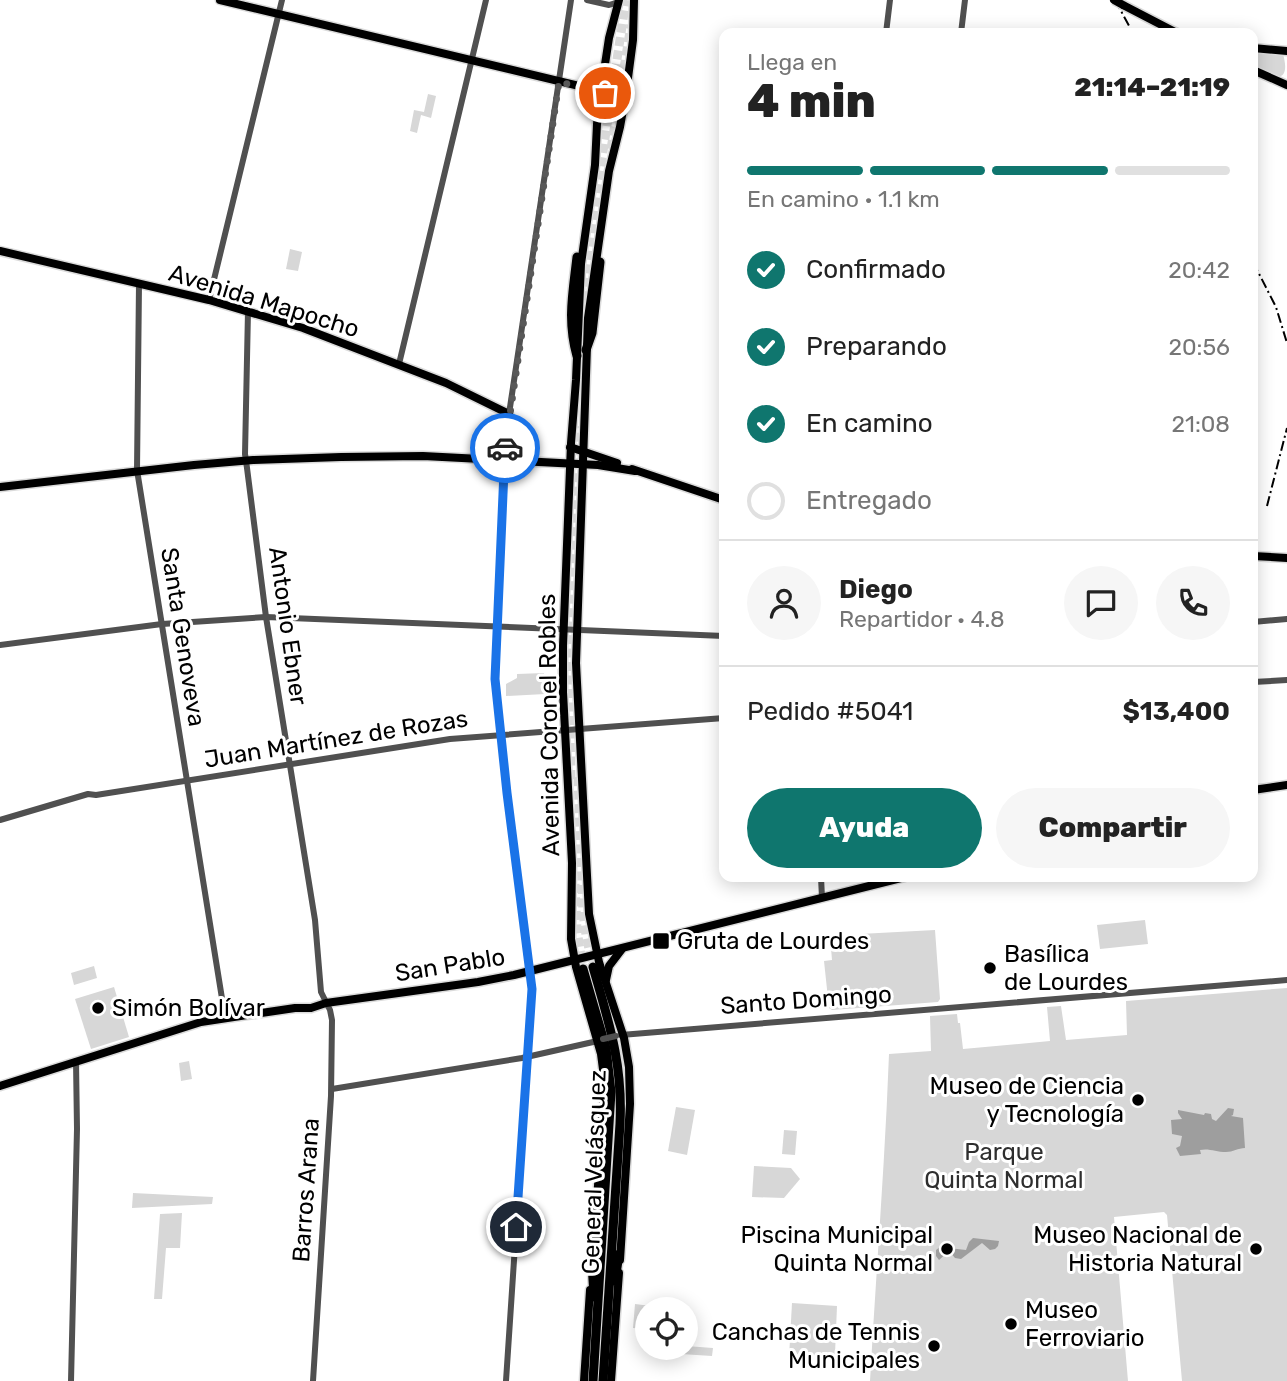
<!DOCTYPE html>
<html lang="es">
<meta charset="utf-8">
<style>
:root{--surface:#fff;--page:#f6f6f6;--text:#222;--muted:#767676;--line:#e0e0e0;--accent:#0f766e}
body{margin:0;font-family:Rubik,sans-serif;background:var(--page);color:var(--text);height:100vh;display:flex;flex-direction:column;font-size:26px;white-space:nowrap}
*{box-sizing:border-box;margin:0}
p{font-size:23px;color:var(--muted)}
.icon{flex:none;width:38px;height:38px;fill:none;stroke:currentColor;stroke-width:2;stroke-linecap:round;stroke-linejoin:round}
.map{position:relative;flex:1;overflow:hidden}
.drawer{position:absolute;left:719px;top:28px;width:539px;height:854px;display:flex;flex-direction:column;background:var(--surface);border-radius:14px;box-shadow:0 4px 18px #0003}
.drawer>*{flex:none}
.controls{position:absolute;left:635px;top:1297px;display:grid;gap:14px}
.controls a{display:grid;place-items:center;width:63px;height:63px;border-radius:50%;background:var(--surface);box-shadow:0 4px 18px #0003;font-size:35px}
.pin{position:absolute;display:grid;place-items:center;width:60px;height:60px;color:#fff;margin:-30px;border:4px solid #fff;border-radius:50%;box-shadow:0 2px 7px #0007}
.courier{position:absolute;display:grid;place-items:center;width:70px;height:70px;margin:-35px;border:5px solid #1a73e8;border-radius:50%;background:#fff;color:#222;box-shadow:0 2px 9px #0007}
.overview em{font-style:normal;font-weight:800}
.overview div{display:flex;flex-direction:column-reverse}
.overview{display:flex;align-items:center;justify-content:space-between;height:119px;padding:0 28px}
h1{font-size:46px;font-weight:800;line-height:52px}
.bar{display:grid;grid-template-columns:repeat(4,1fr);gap:10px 7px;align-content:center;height:84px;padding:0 28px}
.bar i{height:9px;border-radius:5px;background:var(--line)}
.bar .on{background:var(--accent)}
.bar p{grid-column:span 4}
.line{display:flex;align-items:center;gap:18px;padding:0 28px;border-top:2px solid var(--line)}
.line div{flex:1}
.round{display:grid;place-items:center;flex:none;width:74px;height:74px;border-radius:37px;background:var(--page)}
ol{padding:0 28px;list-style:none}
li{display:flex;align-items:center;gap:21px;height:77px}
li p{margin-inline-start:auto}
li .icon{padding:7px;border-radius:50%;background:var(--accent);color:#fff;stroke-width:4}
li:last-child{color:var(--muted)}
li i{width:38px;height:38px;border:4px solid var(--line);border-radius:50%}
.action{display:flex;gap:14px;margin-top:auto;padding:14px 28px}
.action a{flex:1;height:80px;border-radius:42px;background:var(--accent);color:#fff;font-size:28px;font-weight:800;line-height:80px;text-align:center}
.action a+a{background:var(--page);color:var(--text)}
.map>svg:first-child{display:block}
.green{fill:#d7d7d7}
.water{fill:#9e9e9e}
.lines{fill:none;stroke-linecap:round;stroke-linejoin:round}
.highway-tunnel{stroke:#d9d9d9;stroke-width:9;stroke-dasharray:9 4.5;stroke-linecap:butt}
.major-casing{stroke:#dbdbdb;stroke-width:11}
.highway-casing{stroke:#dbdbdb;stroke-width:12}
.minor{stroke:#505050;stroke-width:6}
.major{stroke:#000;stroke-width:8}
.highway{stroke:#000;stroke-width:9}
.rail{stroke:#000;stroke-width:2;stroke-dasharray:10 3.5 2 3.5;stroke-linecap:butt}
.major-bridge-casing{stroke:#dbdbdb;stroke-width:11;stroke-linecap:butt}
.minor-bridge{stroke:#505050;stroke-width:6}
.major-bridge{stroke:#000;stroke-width:8}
.done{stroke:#595959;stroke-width:7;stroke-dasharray:0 12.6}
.route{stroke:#1a73e8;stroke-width:9}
.poi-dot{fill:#000;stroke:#fff;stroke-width:2.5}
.labels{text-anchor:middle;stroke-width:6;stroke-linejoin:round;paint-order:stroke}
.street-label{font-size:24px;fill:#000;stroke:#fff}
.poi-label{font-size:24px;fill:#000;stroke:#fff;text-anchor:start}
.park-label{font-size:24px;fill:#2e2e2e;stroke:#fff}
</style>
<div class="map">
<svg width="1287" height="1381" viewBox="0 0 1287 1381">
<rect width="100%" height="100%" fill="#fff"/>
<g class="green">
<path d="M1253,51L1283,54C1287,68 1287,82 1269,75L1268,72L1253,66Z"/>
<polygon points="608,66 627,69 625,80 612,78 610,83 605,83"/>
<polygon points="428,94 436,96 431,118 421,115 417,133 410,131 414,110 424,112"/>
<polygon points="290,249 302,252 298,271 286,269"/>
<polygon points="544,673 545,694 506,696 506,684 517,678 517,674"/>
<polygon points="1145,920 1148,944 1100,949 1097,925"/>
<polygon points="935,930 940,999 938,1002 832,1010 829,1008 824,961 832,960 831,948 860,947 860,934"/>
<polygon points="94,966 97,978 74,985 71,973"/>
<polygon points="114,987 129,1037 91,1049 75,999"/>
<path d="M1287,988V1381H1182L1167,1215L1164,1212L1114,1217L1128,1381H870C876,1272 885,1163 889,1054L931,1051L930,1016L957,1014L958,1023H960L963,1049L1050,1041L1047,1007L1061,1006L1066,1040L1127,1035L1126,1001Z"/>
<polygon points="189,1061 192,1079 181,1081 179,1063"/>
<polygon points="676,1107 695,1110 687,1155 668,1151"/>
<polygon points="784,1130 797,1131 795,1155 782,1154"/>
<polygon points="754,1166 791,1168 800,1179 784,1198 752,1197"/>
<polygon points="133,1193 213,1197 212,1204 132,1208"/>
<polygon points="182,1213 180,1248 166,1248 162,1299 154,1299 160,1214"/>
<polygon points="792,1303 837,1306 835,1354 789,1357"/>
<polygon points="635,1304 651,1306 651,1309 648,1309 647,1329 633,1328"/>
<polygon points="686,1346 713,1348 712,1356 681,1354 681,1348 686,1348"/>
</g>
<g class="water">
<path d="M1228,1108L1234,1109L1233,1115L1231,1116L1243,1118L1245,1148C1238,1148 1233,1152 1226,1152C1216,1152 1209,1148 1200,1150L1201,1154L1180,1156L1176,1148L1180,1146L1182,1136L1172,1134L1171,1120L1182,1119L1178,1113V1110L1204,1115L1205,1113L1211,1114L1212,1119L1216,1121Z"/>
<polygon points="973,1238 999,1241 998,1246 995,1249 990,1250 982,1243 961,1259 955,1258 949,1251 939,1260 936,1256 936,1250 940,1247 966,1250 969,1242"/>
</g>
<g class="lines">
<g class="highway-tunnel">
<polyline points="611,149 631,25"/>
<polyline points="583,300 592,224 626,0"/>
<polyline points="578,777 583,912 586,935 593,967"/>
<polyline points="571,779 568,638 576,426"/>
<polyline points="575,884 577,930 583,969"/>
</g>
<defs>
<g id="major">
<polyline points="220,0 625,97"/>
<polyline points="1123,5 1177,33"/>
<polyline points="1253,48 1287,51"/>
<polyline points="1253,70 1287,85"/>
<polyline points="0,251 209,300 303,328 446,383 509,414"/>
<polyline points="570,447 617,463"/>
<polyline points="632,469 724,500"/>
<polyline points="0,487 194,465 253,460 341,457 423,456 598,465 635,471"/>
<polyline points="1253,556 1287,558"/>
<polyline points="1253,790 1287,785"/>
<polyline points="606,980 609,966 622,949"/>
<polyline points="0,1086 201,1022 295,1008 311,1008 326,1003 478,982 514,975 905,877"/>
<polyline points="620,1260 630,1104 629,1067 624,1038 599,962 589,914 576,663 588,318 609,171 620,127 626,93 633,40 634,0"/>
<polyline points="592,1266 601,1145 604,1077 601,1054 576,967 571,939 572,863 563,692 563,646 571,443 576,380 581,264 595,165 597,124 600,97 609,38 619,0"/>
<polyline points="584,1381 590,1290"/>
<polyline points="611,1381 619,1273"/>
</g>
<g id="highway">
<polyline points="586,350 592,333 600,262"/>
<path d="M577,356C567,320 573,293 577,257"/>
<path d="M593,967C609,1023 623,1064 620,1124L603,1381"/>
<polyline points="583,969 606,1048 611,1092 593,1381"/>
<polyline points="592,1263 594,1297"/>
<polyline points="615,1281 619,1254"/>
</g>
</defs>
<use href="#major" class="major-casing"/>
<use href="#highway" class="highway-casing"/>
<g class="minor">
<polyline points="587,0 609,5 619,2"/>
<polyline points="886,33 890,0"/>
<polyline points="961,33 965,0"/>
<polyline points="139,284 137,470 225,1017"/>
<polyline points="209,300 282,0"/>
<polyline points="248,311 245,454 247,468 266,617 315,920 321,992 330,1010 332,1020 331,1096 313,1381"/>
<polyline points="399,364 486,0"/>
<polyline points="1253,622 1287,619"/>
<polyline points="0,645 162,624 266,617 724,636"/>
<polyline points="1253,682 1287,680"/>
<polyline points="0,820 88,794 96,795 450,739 724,718"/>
<polyline points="821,877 822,898"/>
<polyline points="621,1035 1287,980"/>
<polyline points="332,1089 522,1058 602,1040"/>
<polyline points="71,1381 77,1129 76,1061"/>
<polyline points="506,1381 532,989 531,977 527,956 507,793 495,672 504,460 509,414 571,0"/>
</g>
<use href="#major" class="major"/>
<use href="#highway" class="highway"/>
<g class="rail">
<polyline points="1115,0 1133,33"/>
<polyline points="1253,262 1276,307 1287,343"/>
<polyline points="1267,506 1287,428"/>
</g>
<defs>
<polyline id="major-bridge" points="1114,0 1123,5"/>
</defs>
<use href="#major-bridge" class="major-bridge-casing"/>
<polyline class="minor-bridge" points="603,1039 616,1036"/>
<use href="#major-bridge" class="major-bridge"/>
</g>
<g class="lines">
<polyline class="done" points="505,448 559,82 605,93"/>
<polyline class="route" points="505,448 495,679 507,793 532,989 516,1227"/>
</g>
<g class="poi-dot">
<rect x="652" y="932" width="18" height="18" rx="3.5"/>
<circle cx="990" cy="968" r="7"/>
<circle cx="98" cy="1008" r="7"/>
<circle cx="1138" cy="1100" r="7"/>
<circle cx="947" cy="1249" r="7"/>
<circle cx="1256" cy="1249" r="7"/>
<circle cx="1011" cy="1324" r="7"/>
<circle cx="934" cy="1346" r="7"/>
</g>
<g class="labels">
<g class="street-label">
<text transform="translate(264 301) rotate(17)" y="8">Avenida Mapocho</text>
<text transform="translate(288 626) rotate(82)" y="8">Antonio Ebner</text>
<text transform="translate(183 637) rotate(81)" y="8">Santa Genoveva</text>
<text transform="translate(549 725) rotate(-91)" y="8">Avenida Coronel Robles</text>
<text transform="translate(336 739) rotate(-9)" y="8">Juan Martínez de Rozas</text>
<text transform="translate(450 965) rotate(-9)" y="8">San Pablo</text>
<text transform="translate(806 1000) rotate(-4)" y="8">Santo Domingo</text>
<text transform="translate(594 1172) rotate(-88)" y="8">General Velásquez</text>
<text transform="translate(306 1190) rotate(-86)" y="8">Barros Arana</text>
</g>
<g class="poi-label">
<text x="677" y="949">Gruta de Lourdes</text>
<text x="1004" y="962">Basílica<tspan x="1004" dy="28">de Lourdes</tspan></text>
<text x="112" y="1016">Simón Bolívar</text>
<text x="1124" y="1094" text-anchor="end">Museo de Ciencia<tspan x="1124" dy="28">y Tecnología</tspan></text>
<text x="933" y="1243" text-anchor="end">Piscina Municipal<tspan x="933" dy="28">Quinta Normal</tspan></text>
<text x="1242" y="1243" text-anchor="end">Museo Nacional de<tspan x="1242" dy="28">Historia Natural</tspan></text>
<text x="1025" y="1318">Museo<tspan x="1025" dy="28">Ferroviario</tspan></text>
<text x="920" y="1340" text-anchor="end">Canchas de Tennis<tspan x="920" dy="28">Municipales</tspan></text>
</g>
<g class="park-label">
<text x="1004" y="1160">Parque<tspan x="1004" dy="28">Quinta Normal</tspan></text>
</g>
</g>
</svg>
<div class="controls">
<a><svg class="icon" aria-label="locate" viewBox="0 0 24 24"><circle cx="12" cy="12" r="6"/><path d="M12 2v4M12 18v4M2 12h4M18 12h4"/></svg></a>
</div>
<div class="pin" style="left:605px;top:93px;background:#ea580c"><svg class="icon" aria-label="bag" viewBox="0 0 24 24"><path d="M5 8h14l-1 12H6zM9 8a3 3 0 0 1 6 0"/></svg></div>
<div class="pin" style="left:516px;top:1227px;background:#1f2937"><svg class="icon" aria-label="home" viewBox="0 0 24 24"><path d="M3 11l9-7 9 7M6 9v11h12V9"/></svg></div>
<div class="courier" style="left:505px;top:448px"><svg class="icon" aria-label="car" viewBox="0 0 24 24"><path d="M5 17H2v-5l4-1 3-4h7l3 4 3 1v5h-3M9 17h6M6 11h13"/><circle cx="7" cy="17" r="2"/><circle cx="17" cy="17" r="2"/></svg></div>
<section class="drawer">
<div class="overview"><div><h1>4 min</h1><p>Llega en</p></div><em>21:14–21:19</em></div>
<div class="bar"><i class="on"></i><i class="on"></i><i class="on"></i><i></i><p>En camino · 1.1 km</p></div>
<ol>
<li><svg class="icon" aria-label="check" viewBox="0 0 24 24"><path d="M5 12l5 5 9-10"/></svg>Confirmado<p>20:42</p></li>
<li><svg class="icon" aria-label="check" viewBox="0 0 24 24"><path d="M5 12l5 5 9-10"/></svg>Preparando<p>20:56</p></li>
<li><svg class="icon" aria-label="check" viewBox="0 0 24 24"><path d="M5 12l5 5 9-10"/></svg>En camino<p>21:08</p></li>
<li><i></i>Entregado</li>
</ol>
<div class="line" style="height:126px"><a class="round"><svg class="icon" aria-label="person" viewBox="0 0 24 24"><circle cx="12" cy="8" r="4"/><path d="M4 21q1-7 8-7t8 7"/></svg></a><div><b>Diego</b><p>Repartidor · 4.8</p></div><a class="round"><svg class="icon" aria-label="chat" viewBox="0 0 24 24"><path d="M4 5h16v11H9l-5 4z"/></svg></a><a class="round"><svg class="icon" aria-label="phone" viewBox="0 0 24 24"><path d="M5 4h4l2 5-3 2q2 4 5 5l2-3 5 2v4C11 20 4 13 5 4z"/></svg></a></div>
<div class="line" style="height:91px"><div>Pedido #5041</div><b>$13,400</b></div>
<div class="action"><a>Ayuda</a><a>Compartir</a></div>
</section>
</div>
